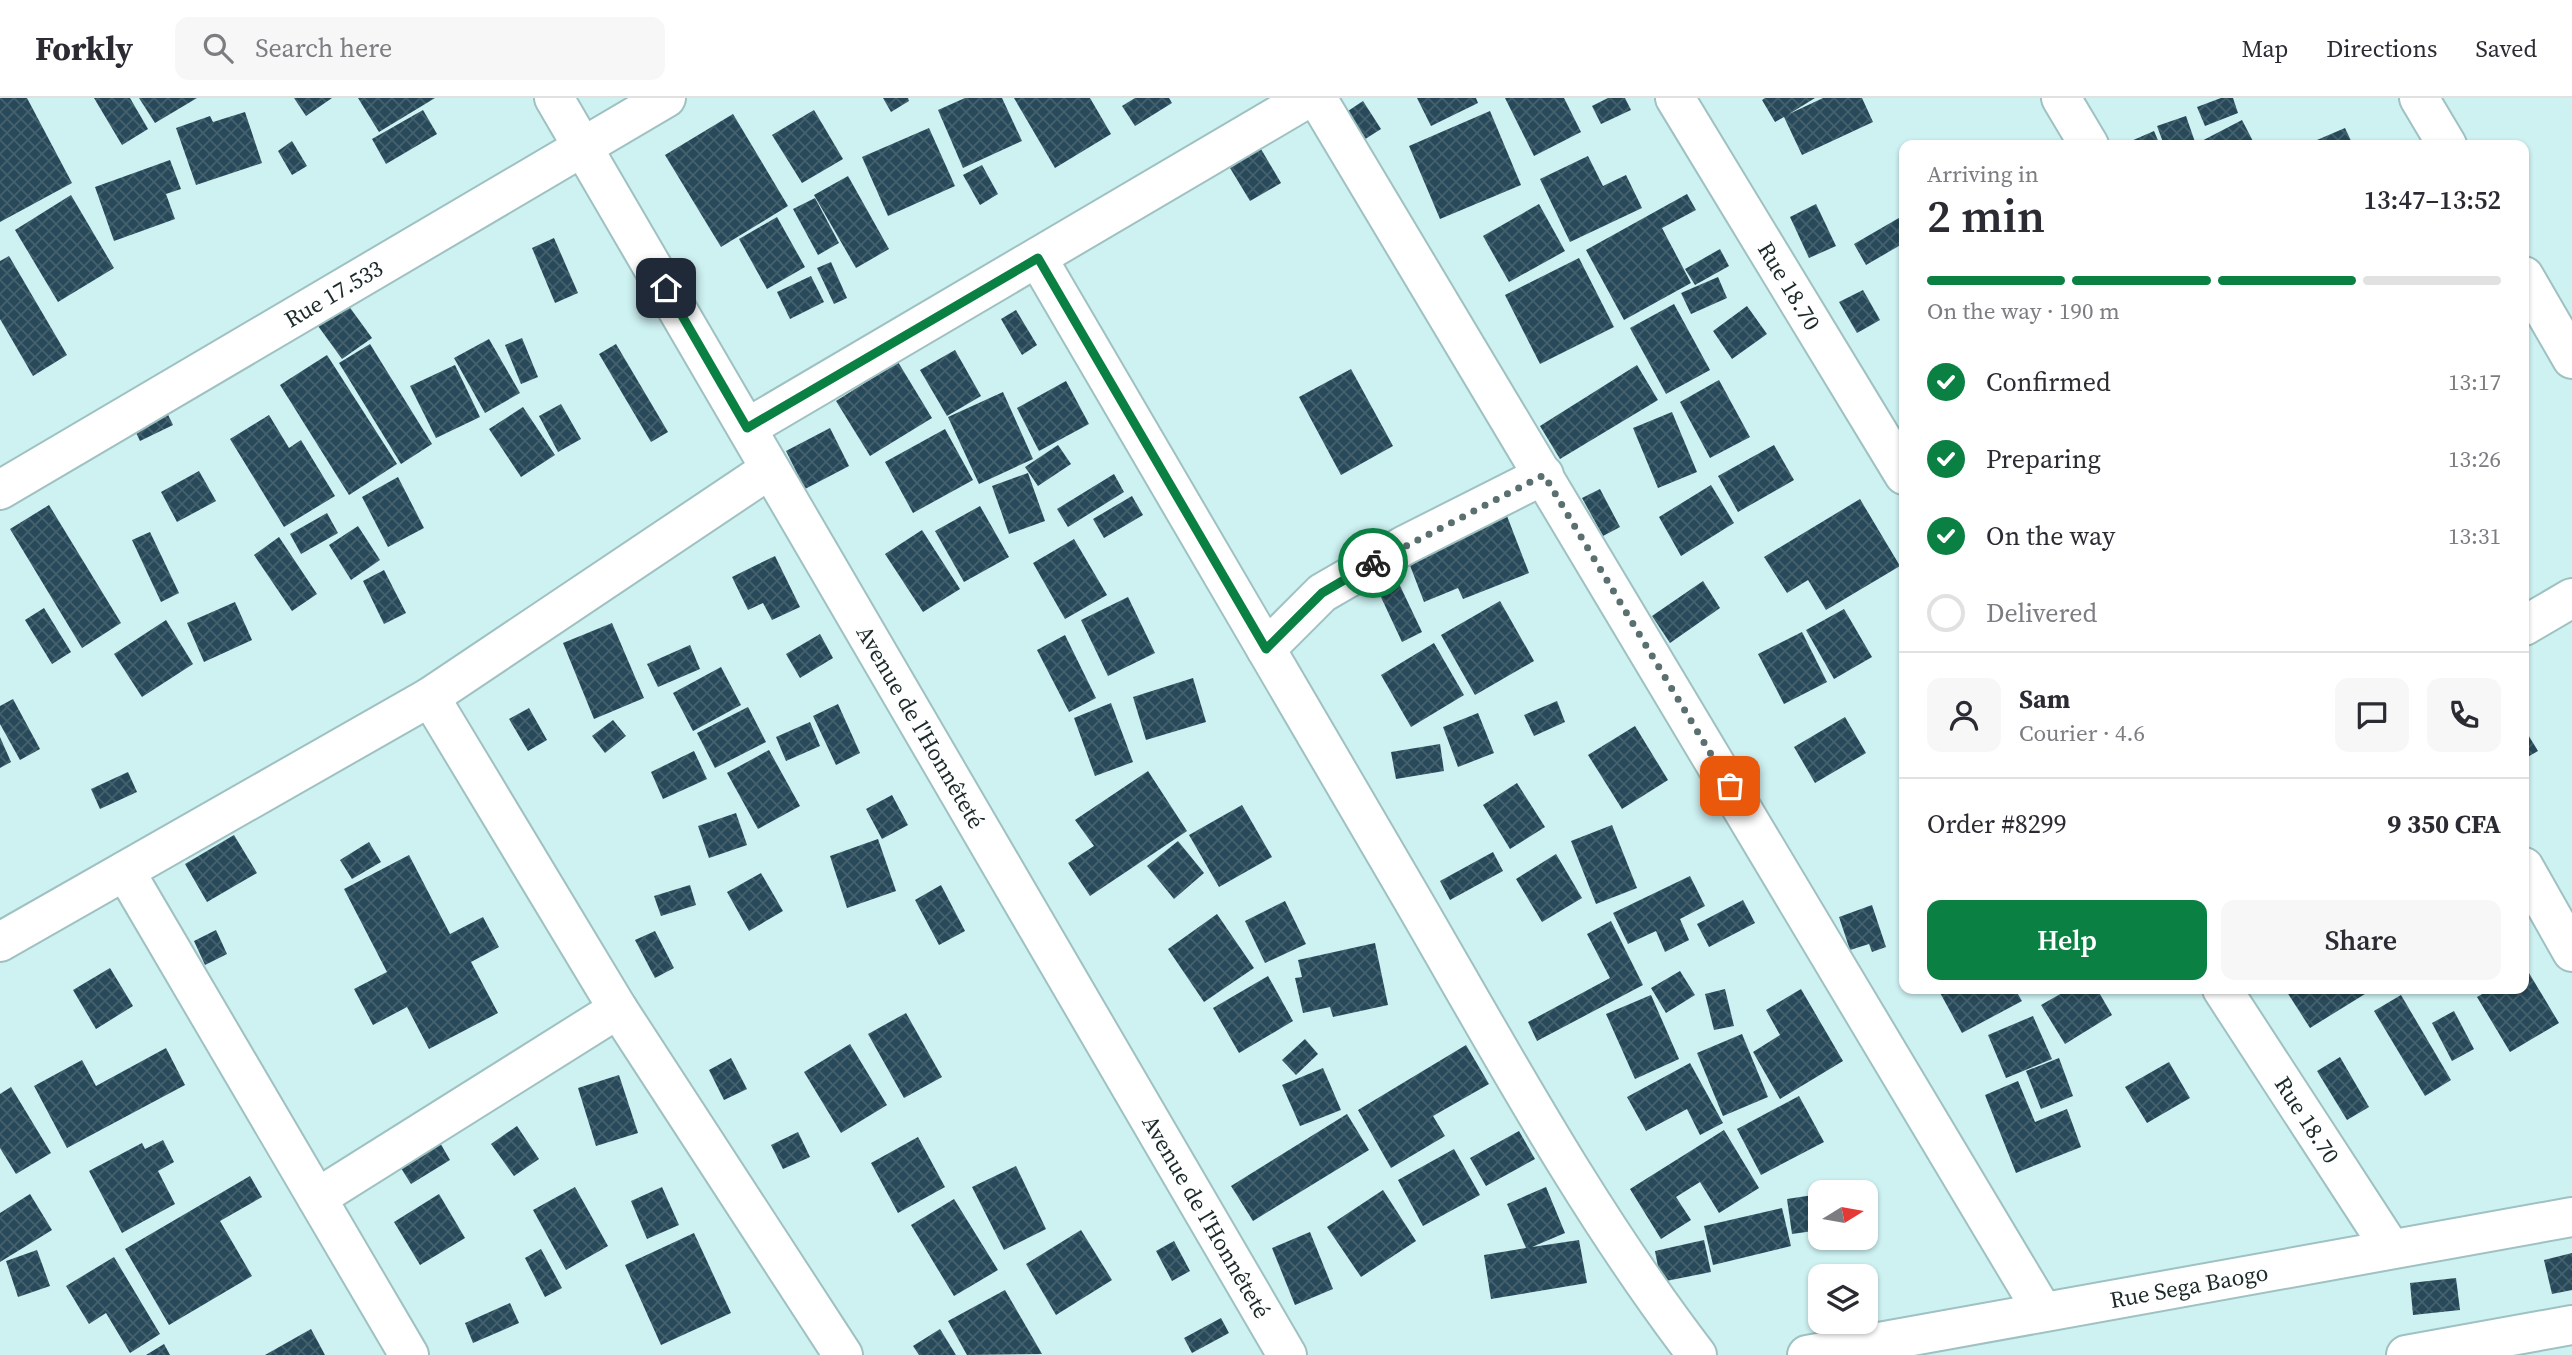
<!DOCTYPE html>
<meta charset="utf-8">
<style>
:root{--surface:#fff;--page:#f7f7f7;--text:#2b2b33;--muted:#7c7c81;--line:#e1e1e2;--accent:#0b8043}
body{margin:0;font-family:"Source Serif 4",serif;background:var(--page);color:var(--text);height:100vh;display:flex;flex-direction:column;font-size:26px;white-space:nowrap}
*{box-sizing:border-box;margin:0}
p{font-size:23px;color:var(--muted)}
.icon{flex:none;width:38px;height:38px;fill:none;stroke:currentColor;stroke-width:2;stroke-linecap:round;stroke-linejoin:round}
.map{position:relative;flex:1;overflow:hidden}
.drawer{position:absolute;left:1899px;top:42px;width:630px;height:854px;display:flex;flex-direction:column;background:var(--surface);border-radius:14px;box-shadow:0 2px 5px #0004}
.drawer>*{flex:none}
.needle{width:46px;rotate:79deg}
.fabs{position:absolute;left:1808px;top:1082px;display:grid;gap:14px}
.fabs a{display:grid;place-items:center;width:70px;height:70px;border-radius:14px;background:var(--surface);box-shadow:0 2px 5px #0004;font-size:35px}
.pin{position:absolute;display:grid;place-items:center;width:60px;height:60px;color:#fff;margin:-30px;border-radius:14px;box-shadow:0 4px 10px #0006}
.courier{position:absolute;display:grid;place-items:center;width:70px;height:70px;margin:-35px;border:5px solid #0b8043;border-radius:50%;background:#fff;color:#222;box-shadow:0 2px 9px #0007}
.head em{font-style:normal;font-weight:600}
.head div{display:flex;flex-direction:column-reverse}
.head{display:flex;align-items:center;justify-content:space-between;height:119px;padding:0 28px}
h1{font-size:46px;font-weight:600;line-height:52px}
.bar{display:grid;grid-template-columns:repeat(4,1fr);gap:10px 7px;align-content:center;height:84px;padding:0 28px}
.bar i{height:9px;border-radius:5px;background:var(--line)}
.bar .selected{background:var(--accent)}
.bar p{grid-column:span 4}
.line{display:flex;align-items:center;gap:18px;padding:0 28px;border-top:2px solid var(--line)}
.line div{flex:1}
.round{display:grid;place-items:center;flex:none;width:74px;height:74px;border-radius:14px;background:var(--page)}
ol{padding:0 28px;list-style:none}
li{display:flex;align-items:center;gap:21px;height:77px}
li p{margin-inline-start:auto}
li .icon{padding:7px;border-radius:50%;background:var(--accent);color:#fff;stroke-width:4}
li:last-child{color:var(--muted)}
li i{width:38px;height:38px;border:4px solid var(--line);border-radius:50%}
.cta{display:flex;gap:14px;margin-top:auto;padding:14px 28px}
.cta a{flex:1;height:80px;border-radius:14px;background:var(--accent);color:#fff;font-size:28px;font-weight:600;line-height:80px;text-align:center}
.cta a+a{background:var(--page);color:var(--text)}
header{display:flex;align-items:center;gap:42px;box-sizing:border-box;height:98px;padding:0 35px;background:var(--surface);border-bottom:2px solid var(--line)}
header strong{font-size:33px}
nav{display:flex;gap:38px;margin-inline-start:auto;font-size:24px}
.search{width:490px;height:63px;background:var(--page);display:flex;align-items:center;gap:18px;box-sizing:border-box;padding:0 24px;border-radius:14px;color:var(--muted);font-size:26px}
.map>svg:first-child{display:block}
.building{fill:url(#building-cross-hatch)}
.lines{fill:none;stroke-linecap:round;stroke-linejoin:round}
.street-casing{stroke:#9fc1c1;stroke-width:42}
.street{stroke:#fff;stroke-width:38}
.done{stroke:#5a6f6f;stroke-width:7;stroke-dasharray:0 12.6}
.route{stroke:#0b8043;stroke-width:9}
.labels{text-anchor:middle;stroke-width:7;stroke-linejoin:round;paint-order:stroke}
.street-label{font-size:23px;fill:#1b2929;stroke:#fff}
</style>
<header>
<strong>Forkly</strong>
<div class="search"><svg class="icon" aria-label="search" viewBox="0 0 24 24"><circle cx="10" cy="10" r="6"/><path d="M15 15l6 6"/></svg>Search here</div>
<nav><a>Map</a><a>Directions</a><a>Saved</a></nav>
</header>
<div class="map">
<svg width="2572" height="1257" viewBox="0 0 2572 1257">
<defs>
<pattern id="building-cross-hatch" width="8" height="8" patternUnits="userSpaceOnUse" patternTransform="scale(1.75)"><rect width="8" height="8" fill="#274959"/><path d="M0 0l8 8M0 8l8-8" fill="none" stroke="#45616d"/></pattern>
</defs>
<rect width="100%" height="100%" fill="#cef1f2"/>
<g class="building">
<polygon points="0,0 27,0 72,85 0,124"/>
<polygon points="94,0 130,0 148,31 122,47"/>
<polygon points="139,0 197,0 155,25"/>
<polygon points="294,0 332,0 306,18"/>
<polygon points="358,0 435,0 379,34"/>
<polygon points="883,0 908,0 909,3 891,14"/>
<polygon points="965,0 1002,0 1022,43 963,70 938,12"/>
<polygon points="1014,0 1090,0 1111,36 1055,70"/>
<polygon points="1135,0 1169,0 1172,5 1135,28 1122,8"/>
<polygon points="1417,0 1476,0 1478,5 1431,28"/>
<polygon points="1505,0 1564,0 1581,34 1534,58"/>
<polygon points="1608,0 1625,0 1631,12 1601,26 1592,8"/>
<polygon points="1765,0 1815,0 1789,16 1823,0 1862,0 1873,24 1802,57 1784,19 1775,24 1762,2"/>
<polygon points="2221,0 2233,0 2238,15 2205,28 2197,9"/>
<polygon points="1363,3 1381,31 1359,45 1342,17"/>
<polygon points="423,12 437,36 386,66 372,41"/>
<polygon points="814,12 843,61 802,85 772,37"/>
<polygon points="1490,13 1521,87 1440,121 1409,48"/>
<polygon points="245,14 262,65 196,87 176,30 210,18 213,24"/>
<polygon points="733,16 788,108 721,149 665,57"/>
<polygon points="2186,18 2195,44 2186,47 2164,47 2157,28"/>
<polygon points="2242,22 2255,47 2194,47"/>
<polygon points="929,30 955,88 888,118 862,59"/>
<polygon points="2345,30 2353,47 2311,47 2310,45"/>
<polygon points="2154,33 2160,47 2122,47"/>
<polygon points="292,43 307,68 292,77 278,53"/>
<polygon points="1261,51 1281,85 1250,103 1230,70"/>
<polygon points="1588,58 1603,88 1626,77 1642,110 1570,144 1540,81"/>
<polygon points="170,62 181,91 166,96 175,121 114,143 95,89"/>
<polygon points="982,67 998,96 980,107 963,77"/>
<polygon points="848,78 889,151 856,170 814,97"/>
<polygon points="1687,96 1696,112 1662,130 1691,185 1624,222 1586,152"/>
<polygon points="71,97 114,170 58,204 15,132"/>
<polygon points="815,100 839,145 818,157 793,111"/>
<polygon points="1539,106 1565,153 1509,184 1483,138"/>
<polygon points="1816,106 1836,148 1809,160 1790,119"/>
<polygon points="1904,117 1904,145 1866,167 1854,146"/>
<polygon points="777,119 805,169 767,191 739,141"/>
<polygon points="554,140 578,195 555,205 532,150"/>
<polygon points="1720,151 1729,168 1695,187 1685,171"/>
<polygon points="9,158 67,257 33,278 0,221 0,163"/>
<polygon points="1579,160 1614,229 1540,266 1505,197"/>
<polygon points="831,164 847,200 834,206 817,170"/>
<polygon points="811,178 824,204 790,221 777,194"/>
<polygon points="1718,179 1727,200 1691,216 1681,195"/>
<polygon points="1863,192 1880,222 1857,235 1839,204"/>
<polygon points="343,200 372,240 342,261 313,221"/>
<polygon points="1674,206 1710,272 1666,296 1630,230"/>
<polygon points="1747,208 1767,236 1732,261 1713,233"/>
<polygon points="1016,212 1037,247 1022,257 1001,221"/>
<polygon points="522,240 538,279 521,286 505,247"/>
<polygon points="489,241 520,295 485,315 454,260"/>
<polygon points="370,246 432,346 401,366 339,265"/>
<polygon points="616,246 668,334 651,344 599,256"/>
<polygon points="955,252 981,298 947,318 920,272"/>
<polygon points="327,257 397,366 349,397 280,287"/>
<polygon points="898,264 932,320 870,358 836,303"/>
<polygon points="455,267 480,319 436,340 410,288"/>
<polygon points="1637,267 1658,302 1560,361 1540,328"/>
<polygon points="1351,271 1393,348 1341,377 1299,299"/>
<polygon points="1719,282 1750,339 1710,360 1680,304"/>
<polygon points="1066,283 1089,326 1039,353 1017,310"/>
<polygon points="1003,294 1033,361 979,386 948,319"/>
<polygon points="160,300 173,327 140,343 127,316"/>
<polygon points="561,306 581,341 558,354 539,318"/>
<polygon points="523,309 555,357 521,379 489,331"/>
<polygon points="1672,314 1697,374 1658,390 1633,330"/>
<polygon points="269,317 289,350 301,342 335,398 284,429 230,341"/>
<polygon points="830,330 849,368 805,391 786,353"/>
<polygon points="945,331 973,382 913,415 885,364"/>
<polygon points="1058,347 1071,366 1038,388 1025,369"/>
<polygon points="1774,347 1794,382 1738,414 1718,378"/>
<polygon points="199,373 216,403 177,424 161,394"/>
<polygon points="1028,375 1045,423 1009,436 992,388"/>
<polygon points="1114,376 1124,394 1068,429 1057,411"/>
<polygon points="398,379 424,430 388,449 362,399"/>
<polygon points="1711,387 1734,425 1681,458 1659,419"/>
<polygon points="1600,391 1620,429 1603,438 1582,400"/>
<polygon points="1132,398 1143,417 1104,440 1093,421"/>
<polygon points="1860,401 1900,468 1826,512 1808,482 1787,495 1764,459"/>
<polygon points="49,407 121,525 82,550 10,431"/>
<polygon points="980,408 1009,459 964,484 935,433"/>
<polygon points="327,415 338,435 301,456 290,436"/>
<polygon points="1507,418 1529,475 1463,501 1458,490 1424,504 1406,457"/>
<polygon points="358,428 380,462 351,482 329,447"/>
<polygon points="922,432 960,491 923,514 885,456"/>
<polygon points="150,434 179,495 161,504 132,442"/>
<polygon points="279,439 317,496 292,513 254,457"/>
<polygon points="1074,441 1107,497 1065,521 1033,465"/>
<polygon points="775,458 800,509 772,522 763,505 748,512 732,479"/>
<polygon points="384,472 406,515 384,526 363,483"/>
<polygon points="1393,473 1422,534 1402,544 1373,482"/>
<polygon points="1703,483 1720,510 1670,545 1652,518"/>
<polygon points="1128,499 1155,555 1108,578 1081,522"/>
<polygon points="1500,503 1534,563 1475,597 1441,537"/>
<polygon points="235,504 252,542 204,564 187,525"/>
<polygon points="44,510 71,554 52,566 25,522"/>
<polygon points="1844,511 1872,559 1834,581 1806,532"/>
<polygon points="166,522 193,566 142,599 114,556"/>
<polygon points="612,525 644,600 594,621 563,545"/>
<polygon points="1802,534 1827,584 1784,606 1758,556"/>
<polygon points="820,536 833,560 800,580 786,556"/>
<polygon points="1065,537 1096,600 1069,614 1037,552"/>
<polygon points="1434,545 1464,597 1411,629 1381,577"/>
<polygon points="690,547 700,571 658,589 647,566"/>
<polygon points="721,569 741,607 693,633 673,595"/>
<polygon points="1193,580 1206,624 1146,642 1133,599"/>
<polygon points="13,601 40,651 20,662 0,626 0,608"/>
<polygon points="1557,603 1565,624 1534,638 1524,617"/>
<polygon points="1111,605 1133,664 1095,678 1074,620"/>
<polygon points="838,606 860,655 836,667 813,618"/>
<polygon points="748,609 766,644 715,670 697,635"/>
<polygon points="529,610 547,642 528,653 509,621"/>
<polygon points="1478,615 1494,655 1458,669 1443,629"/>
<polygon points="1845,619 1866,655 1815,685 1794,649"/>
<polygon points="613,622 626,638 605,655 592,638"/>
<polygon points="810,624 820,648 786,663 776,639"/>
<polygon points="1635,628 1668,682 1622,711 1588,657"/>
<polygon points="2524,630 2538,653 2524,661"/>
<polygon points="0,639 11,664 0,670"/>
<polygon points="1440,646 1444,673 1396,681 1391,654"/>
<polygon points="769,652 800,708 758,731 727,675"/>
<polygon points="694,653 707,681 663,701 651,674"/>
<polygon points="1148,673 1187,733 1090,798 1068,765 1094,748 1075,722"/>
<polygon points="128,674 137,694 100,711 91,691"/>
<polygon points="1517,685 1545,729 1510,751 1483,707"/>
<polygon points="892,697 908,727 882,741 866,711"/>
<polygon points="1242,707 1272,759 1219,789 1189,737"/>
<polygon points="736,715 747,747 709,760 698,728"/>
<polygon points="1612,727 1637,790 1596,806 1571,743"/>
<polygon points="234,737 257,775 207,804 185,766"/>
<polygon points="878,741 896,793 847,810 830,758"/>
<polygon points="1178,743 1204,775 1174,801 1147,768"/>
<polygon points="369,744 381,764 352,781 340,762"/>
<polygon points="1493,754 1503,773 1450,802 1440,783"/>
<polygon points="1556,756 1582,800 1542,824 1516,781"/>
<polygon points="409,757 450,836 483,819 499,849 471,864 498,915 429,951 407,909 373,927 354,891 387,874 344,791"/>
<polygon points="761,775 783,813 749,833 727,794"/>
<polygon points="1690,778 1705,808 1680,821 1689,842 1665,854 1656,833 1628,846 1613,815"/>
<polygon points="690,787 696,807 661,818 654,798"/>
<polygon points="941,787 965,833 939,847 915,802"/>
<polygon points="1743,802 1755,825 1709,849 1697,826"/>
<polygon points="1285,803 1306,846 1265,865 1245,823"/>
<polygon points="1872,807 1886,849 1872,854 1869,846 1850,852 1839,819"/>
<polygon points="1217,816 1254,870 1204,904 1168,851"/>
<polygon points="1611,823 1643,887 1537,943 1528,924 1610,880 1587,836"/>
<polygon points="216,832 227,856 205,867 194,843"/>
<polygon points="655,833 674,870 655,880 635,842"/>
<polygon points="1375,845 1388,907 1333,919 1330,909 1303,915 1295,880 1302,879 1298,862"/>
<polygon points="110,870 133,908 96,931 73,892"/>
<polygon points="2526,870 2559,925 2510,954 2477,899 2491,891 2524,891"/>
<polygon points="1680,873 1695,897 1666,915 1651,890"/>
<polygon points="1268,878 1293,923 1239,955 1213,910"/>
<polygon points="1725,891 1734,928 1714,932 1705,896"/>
<polygon points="1801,891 1843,963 1780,1001 1753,954 1780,937 1766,912"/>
<polygon points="1938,891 2015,891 2022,903 1962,935"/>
<polygon points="2069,891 2097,891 2112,917 2065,946 2041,907"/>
<polygon points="2285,891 2373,891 2310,930"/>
<polygon points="1651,897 1679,961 1635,981 1606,916"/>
<polygon points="2401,897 2451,982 2425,998 2374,913"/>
<polygon points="2454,913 2474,951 2452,963 2432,925"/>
<polygon points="906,915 942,979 904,1000 868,936"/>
<polygon points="2033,918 2052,961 2006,980 1988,937"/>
<polygon points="1742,936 1768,999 1723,1018 1697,955"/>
<polygon points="1305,941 1318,956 1296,977 1282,962"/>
<polygon points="850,946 887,1007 841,1035 804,974"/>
<polygon points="1466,947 1489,986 1433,1018 1445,1038 1391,1070 1358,1012"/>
<polygon points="166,950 185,987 67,1050 34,988 82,962 96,988"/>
<polygon points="2340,959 2369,1009 2347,1022 2317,973"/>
<polygon points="731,960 747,991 724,1002 709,972"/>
<polygon points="2059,960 2073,998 2041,1011 2026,973"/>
<polygon points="2169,964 2190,1000 2147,1025 2125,989"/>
<polygon points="1690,965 1723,1025 1700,1037 1687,1011 1646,1033 1627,999"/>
<polygon points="1323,970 1341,1012 1300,1028 1282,987"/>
<polygon points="619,977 638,1035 596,1048 578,990"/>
<polygon points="2018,983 2035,1024 2067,1011 2081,1049 2016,1075 1985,997"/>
<polygon points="11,989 51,1055 16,1076 0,1050 0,996"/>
<polygon points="1799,998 1824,1044 1761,1077 1737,1031"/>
<polygon points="1347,1016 1369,1052 1253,1123 1231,1088"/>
<polygon points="517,1028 539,1061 514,1078 491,1046"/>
<polygon points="1724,1032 1759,1090 1719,1115 1700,1084 1676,1099 1691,1122 1661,1141 1630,1091"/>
<polygon points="1519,1033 1535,1061 1486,1088 1470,1060"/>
<polygon points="798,1034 810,1059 783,1071 771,1047"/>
<polygon points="918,1039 945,1089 898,1115 871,1065"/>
<polygon points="163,1042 174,1064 158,1073 175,1106 122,1135 89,1073 142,1045 145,1051"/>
<polygon points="439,1043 450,1062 411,1086 399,1067"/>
<polygon points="1454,1051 1480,1097 1423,1128 1398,1082"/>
<polygon points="1016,1068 1046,1131 1004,1152 972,1089"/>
<polygon points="250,1078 262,1099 220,1123 252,1178 169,1227 125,1151"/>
<polygon points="575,1089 608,1148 566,1172 533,1112"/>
<polygon points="662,1089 679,1127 647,1141 631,1103"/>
<polygon points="1546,1089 1565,1135 1532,1149 1579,1142 1587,1185 1491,1201 1484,1157 1526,1150 1507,1106"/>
<polygon points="1872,1089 1877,1123 1866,1125 1866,1094 1850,1092"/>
<polygon points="1383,1092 1416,1143 1361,1179 1327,1129"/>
<polygon points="30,1096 52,1132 0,1164 0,1115"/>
<polygon points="439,1096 465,1140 420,1167 394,1124"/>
<polygon points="1820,1096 1820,1132 1792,1136 1787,1101"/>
<polygon points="954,1101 998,1172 954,1198 911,1127"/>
<polygon points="1782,1110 1791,1148 1713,1167 1704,1128"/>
<polygon points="1081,1132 1112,1182 1056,1217 1026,1166"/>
<polygon points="1310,1134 1333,1191 1295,1207 1272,1150"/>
<polygon points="694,1135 731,1215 661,1247 625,1167"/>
<polygon points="1704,1142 1711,1174 1661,1184 1655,1153"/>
<polygon points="1174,1143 1190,1173 1172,1183 1156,1153"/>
<polygon points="541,1151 562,1190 545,1199 525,1160"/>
<polygon points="37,1152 50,1188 18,1199 6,1163"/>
<polygon points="2572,1155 2572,1192 2552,1196 2544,1162"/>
<polygon points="114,1159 160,1236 130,1255 106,1215 89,1226 66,1188"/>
<polygon points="2456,1180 2460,1212 2413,1217 2410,1185"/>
<polygon points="1005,1192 1042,1256 967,1257 948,1223"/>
<polygon points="510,1205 519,1225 473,1245 465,1225"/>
<polygon points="1221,1220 1229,1235 1192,1255 1184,1240"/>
<polygon points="311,1231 325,1257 265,1257"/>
<polygon points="940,1231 956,1257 919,1257 913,1248"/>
<polygon points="164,1246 170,1257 146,1257"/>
</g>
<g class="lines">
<defs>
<g id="street">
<path id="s1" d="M554,0L1287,1257"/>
<polyline points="1317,0 2043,1214"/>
<path id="s2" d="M1675,0L1904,377"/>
<polyline points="2061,0 2089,47"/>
<polyline points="2419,0 2447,47"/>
<path d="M1038,161C1163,373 1287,586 1411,799C1501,954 1588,1115 1697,1257"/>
<polyline points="2524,178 2572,261"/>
<polyline points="747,330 1308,0"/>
<path id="s3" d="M0,392L666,0"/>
<polyline points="2524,528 2572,500"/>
<polyline points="1266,551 1322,495 1405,447 1544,377"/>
<polyline points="430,599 618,911 843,1257"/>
<polyline points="2524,769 2572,854"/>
<polyline points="125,773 409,1257"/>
<polyline points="0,844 430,599 770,371"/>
<path id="s4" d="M2222,891L2391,1151"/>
<polyline points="317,1100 618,911"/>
<path id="s5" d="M1807,1257L2572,1119"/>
<polyline points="2406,1257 2572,1227"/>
</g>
</defs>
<use href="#street" class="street-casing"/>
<use href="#street" class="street"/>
</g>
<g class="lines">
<polyline class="done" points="1373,465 1544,377 1730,688"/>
<polyline class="route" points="666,190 747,330 1038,160 1266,551 1322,495 1373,465"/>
</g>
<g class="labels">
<g class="street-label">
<text dy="8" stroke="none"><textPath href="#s2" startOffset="220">Rue 18.70</textPath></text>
<text dy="8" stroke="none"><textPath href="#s3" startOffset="387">Rue 17.533</textPath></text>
<text dy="8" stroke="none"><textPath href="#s1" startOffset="728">Avenue de l'Honnêteté</textPath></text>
<text dy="8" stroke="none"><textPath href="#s4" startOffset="156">Rue 18.70</textPath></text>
<text dy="8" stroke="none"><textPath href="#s1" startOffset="1295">Avenue de l'Honnêteté</textPath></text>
<text dy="8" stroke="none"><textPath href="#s5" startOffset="388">Rue Sega Baogo</textPath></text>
</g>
</g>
</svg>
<div class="fabs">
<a><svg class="needle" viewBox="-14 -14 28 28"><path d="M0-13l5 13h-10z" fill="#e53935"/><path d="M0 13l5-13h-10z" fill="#7c7c81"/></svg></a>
<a><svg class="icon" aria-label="layers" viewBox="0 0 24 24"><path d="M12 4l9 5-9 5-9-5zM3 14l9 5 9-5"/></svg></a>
</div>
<div class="pin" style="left:1730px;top:688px;background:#ea580c"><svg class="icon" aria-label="bag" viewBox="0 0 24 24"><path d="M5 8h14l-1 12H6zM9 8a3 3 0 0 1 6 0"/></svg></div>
<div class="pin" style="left:666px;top:190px;background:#1f2937"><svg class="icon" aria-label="home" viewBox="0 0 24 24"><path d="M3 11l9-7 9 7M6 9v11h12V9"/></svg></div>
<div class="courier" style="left:1373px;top:465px"><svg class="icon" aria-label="bike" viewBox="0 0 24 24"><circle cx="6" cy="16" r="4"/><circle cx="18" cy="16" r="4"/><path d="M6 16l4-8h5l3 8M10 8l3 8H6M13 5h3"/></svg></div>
<section class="drawer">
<div class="head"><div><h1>2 min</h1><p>Arriving in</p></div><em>13:47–13:52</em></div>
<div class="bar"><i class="selected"></i><i class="selected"></i><i class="selected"></i><i></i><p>On the way · 190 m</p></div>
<ol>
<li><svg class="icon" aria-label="check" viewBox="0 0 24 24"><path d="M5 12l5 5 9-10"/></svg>Confirmed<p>13:17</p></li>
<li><svg class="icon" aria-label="check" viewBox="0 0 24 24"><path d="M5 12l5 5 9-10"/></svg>Preparing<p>13:26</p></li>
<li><svg class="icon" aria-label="check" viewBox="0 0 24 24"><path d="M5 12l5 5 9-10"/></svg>On the way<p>13:31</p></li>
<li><i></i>Delivered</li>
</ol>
<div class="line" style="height:126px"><a class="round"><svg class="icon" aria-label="person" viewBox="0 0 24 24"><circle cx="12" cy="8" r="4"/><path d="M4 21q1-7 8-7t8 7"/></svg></a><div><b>Sam</b><p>Courier · 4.6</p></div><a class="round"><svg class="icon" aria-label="chat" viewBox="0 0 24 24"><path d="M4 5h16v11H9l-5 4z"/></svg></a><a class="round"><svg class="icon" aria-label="phone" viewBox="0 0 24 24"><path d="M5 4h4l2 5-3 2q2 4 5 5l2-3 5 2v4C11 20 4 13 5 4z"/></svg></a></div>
<div class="line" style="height:91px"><div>Order #8299</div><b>9 350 CFA</b></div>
<div class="cta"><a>Help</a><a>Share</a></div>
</section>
</div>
